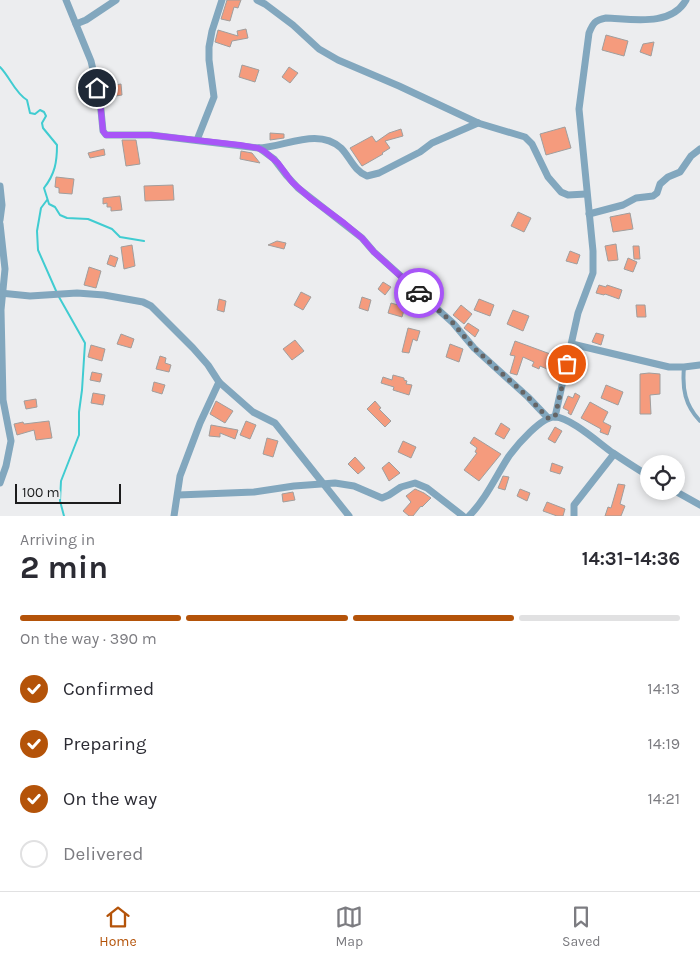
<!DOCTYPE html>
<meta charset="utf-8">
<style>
:root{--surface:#fff;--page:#f7f7f7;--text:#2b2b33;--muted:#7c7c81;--line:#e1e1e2;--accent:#b45309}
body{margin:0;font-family:Karla,sans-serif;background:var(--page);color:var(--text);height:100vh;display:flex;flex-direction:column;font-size:19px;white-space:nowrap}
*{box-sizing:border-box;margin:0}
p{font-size:16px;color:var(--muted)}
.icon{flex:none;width:28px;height:28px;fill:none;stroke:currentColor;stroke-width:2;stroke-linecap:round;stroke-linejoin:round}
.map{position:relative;height:516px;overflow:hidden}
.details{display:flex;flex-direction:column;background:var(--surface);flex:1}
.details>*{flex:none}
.controls{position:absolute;left:640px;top:455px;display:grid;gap:10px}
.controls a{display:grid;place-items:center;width:45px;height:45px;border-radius:50%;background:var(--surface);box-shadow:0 2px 8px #0003;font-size:25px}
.scale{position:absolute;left:15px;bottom:12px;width:106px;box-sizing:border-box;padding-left:5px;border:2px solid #1c1c1d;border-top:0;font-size:14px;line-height:18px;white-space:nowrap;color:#1c1c1d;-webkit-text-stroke:4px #ecedef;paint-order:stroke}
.pin{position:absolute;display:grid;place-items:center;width:42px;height:42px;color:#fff;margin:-21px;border:2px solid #fff;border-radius:50%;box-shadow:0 1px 5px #0007}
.courier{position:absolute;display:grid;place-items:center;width:50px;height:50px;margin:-25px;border:4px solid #a855f7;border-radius:50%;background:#fff;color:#222;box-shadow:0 1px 6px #0007}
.head em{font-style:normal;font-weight:700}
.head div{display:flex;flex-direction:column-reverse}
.head{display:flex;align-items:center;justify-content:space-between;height:85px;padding:0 20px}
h1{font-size:32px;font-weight:700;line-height:38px}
.bar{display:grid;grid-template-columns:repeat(4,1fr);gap:8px 5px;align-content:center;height:60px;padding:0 20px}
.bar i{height:6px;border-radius:4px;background:var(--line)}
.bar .on{background:var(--accent)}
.bar p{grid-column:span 4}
ol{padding:0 20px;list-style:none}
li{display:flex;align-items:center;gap:15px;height:55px}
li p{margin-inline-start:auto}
li .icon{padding:5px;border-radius:50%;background:var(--accent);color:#fff;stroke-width:4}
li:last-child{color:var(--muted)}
li i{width:28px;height:28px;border:2px solid var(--line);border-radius:50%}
.tab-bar{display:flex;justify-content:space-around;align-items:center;height:70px;border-top:1px solid var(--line);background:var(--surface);font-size:14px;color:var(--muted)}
.tab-bar a{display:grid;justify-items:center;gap:2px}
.tab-bar .on{color:var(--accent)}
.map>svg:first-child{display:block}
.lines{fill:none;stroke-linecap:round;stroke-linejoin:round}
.stream{stroke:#40ccd1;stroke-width:2}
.building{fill:#f59b7d;stroke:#a09e9d}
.service{stroke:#82a7be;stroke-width:4}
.minor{stroke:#82a7be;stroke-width:7}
.done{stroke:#656566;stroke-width:5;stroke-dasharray:0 9}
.route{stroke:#a855f7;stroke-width:6}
</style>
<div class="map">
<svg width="700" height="516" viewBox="0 0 700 516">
<rect width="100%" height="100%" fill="#ecedef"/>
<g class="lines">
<g class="stream">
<path d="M0,67C10,77 15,93 27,100L30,113L35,114L40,110L44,112L46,116L42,123L43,128L57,145C57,162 55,174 44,188L49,204L55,207L60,215L67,218L88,219L112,229L120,237L144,241"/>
<polyline points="47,200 41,208 37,231 38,250 57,293"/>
<polyline points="59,297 85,343 82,390 79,412 79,435 61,481 60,501 64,516"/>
</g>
</g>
<g class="building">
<polygon points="227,0 241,0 238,8 234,7 230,21 221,19"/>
<polygon points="246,29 248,38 232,41 230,47 215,42 218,30 238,36 237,31"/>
<polygon points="606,35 628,41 624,56 602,50"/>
<polygon points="654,42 651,56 640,52 643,44"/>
<polygon points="242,65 259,70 255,82 239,77"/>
<polygon points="289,67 298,73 290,83 282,77"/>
<polygon points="121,84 122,95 109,97 107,86"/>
<polygon points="565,127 571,148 546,155 540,134"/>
<polygon points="401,129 403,136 385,141 390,148 382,153 383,154 362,166 350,148 372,136 376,142 389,133"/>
<polygon points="270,133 284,134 284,138 270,140"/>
<polygon points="122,140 136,140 140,164 126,166"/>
<polygon points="104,149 105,155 90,158 88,153"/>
<polygon points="241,151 252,153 260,163 240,159"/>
<polygon points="56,177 74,179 72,194 59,193 59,188 55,187"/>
<polygon points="173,185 174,200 145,201 144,186"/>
<polygon points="120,196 122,210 111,211 111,207 107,207 107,203 103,204 103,198"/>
<polygon points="518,212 531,218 524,232 511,226"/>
<polygon points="630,213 633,229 613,232 610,217"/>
<polygon points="277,241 286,243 284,249 268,245"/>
<polygon points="616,244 618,260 608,261 605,246"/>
<polygon points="132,245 135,266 124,269 121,247"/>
<polygon points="633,246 639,246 640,259 634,259"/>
<polygon points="570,251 580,255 577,264 566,261"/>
<polygon points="110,255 118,258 115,267 107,264"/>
<polygon points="628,258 637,262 633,272 624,269"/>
<polygon points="89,267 101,271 96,288 84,285"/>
<polygon points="383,282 391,287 385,295 378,289"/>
<polygon points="599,285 606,287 607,285 622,290 619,299 605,294 604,295 596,293"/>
<polygon points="301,292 311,297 303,310 294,305"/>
<polygon points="362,297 371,300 368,311 359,308"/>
<polygon points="219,299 226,301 224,312 217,310"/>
<polygon points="479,299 494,305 490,316 474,310"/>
<polygon points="391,303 405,307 402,317 388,313"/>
<polygon points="461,305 472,314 464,324 453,315"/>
<polygon points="636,305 645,305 646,317 637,317"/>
<polygon points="513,310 529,316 523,331 507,324"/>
<polygon points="468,323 479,330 475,337 464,328"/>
<polygon points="408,328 420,331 417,341 413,339 409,353 402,352"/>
<polygon points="596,333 604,335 601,345 592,342"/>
<polygon points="121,334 134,339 131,348 117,344"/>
<polygon points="295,340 304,351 292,360 283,349"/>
<polygon points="515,341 553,355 547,369 540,366 539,369 532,366 534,362 523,357 517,375 510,373 515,356 510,355"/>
<polygon points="450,344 463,349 459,362 446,357"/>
<polygon points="91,345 105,349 102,361 88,357"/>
<polygon points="160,356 166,358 165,363 171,365 169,372 156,369"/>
<polygon points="92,372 102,374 100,382 90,380"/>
<polygon points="649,373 660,374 660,394 650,395 651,414 640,414 640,374"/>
<polygon points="393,375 404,378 404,380 407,381 406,384 412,385 409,395 393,390 394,387 381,383 383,377 392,380"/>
<polygon points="154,382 165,385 162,394 152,391"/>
<polygon points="606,385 623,392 618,405 601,398"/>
<polygon points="93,393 105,395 103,405 91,403"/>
<polygon points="575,393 580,396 571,415 568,413 569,411 563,408 568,396 573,398"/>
<polygon points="36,399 37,407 26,409 24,401"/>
<polygon points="216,401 233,411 225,423 210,414"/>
<polygon points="375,401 381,408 379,409 391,421 385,427 367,409"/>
<polygon points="590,402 608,412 603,422 611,426 608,435 600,432 601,429 581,418"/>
<polygon points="49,421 52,438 36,440 34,430 17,435 14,424 23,422 24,424"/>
<polygon points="246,421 256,425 250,439 240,435"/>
<polygon points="501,423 510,429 504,439 495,434"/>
<polygon points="211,425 238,430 235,439 220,433 220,437 209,436"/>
<polygon points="555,427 562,431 555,443 548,439"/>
<polygon points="474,437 501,454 479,481 464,470 477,453 475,452 477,448 470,443"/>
<polygon points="267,438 278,441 273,457 263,454"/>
<polygon points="403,441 416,447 411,458 398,452"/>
<polygon points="355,457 365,468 358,474 348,464"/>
<polygon points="389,462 400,473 389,481 382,468"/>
<polygon points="552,463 563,467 560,474 550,471"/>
<polygon points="503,476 509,477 505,490 498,488"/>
<polygon points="618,484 625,485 620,504 625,506 621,516 605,516 608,507 611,508"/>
<polygon points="415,489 424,493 431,498 422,507 421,506 413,516 409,516 403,511 411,502 406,496"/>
<polygon points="520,489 530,493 527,501 517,496"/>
<polygon points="293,492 295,500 283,502 282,494"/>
<polygon points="547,502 565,509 563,516 557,516 543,511"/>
</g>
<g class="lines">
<path class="service" d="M684,367C682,389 685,405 700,421"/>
<g class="minor">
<path d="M66,0L91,61L100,100L103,131L106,135H151L258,148C285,147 318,127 341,148C350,157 354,171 367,176L379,173L420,152L432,143L478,123"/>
<polyline points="257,0 265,4 293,25 319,49 338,60 399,86 478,123 525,137 532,144 548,177 561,192 568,195 586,194"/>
<polyline points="76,24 86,20 116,0"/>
<polyline points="197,140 214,97 209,60 209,47 212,31 222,0"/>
<polyline points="259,148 274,159 287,176 298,188 362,238 374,252 453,323 474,348 528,397 548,418"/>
<polyline points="0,186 2,205 0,220"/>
<polyline points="589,214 623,205 636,198 653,196 657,193 660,184 668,177 680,172 691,156 700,149"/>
<polyline points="0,224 5,269 1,310 3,400 11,441 6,466 0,483"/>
<polyline points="0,293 30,296 77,293 104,295 143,302 151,306 193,348 208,365 219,382 253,412 275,423 349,516"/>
<polyline points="572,344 669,367 684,367 700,365"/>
<path d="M555,417L578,313L593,273V251L579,109L589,33C593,23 595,20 606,18C632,19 671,27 686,0"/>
<polyline points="675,491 700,505"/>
<polyline points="178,495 254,492 294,486 335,483 354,486 382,498 389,495 401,487 415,483 427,488 463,516"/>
<polyline points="174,516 180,476 200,423 219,382"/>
<path d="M469,516C486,499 496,476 509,456C517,445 542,416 555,417C570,417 600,444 613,453C625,461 637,469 649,476"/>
<polyline points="574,516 574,505 614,454"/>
</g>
</g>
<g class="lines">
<polyline class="done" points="419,293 453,323 474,348 528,397 548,418 555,417 567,364"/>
<polyline class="route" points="97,88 100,100 103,131 106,135 151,135 240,145 258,148 264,151 278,163 292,182 310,198 344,223 362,238 374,252 419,293"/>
</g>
</svg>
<div class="controls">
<a><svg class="icon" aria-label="locate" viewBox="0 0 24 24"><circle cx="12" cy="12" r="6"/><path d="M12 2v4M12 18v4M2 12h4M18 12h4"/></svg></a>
</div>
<div class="scale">100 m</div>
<div class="pin" style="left:567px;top:364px;background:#ea580c"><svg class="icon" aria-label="bag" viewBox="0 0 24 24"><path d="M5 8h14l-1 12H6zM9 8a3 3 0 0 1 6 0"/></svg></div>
<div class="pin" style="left:97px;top:88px;background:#1f2937"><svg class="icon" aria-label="home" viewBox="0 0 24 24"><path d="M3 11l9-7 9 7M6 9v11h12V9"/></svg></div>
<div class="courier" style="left:419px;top:293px"><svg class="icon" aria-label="car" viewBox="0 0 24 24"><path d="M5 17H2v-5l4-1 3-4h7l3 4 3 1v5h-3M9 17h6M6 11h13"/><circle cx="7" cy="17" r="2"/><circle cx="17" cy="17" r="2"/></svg></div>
</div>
<section class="details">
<div class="head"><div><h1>2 min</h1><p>Arriving in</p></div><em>14:31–14:36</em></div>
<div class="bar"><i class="on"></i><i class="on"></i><i class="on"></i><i></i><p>On the way · 390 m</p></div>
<ol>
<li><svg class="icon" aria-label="check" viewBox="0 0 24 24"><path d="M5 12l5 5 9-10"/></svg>Confirmed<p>14:13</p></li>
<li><svg class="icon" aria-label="check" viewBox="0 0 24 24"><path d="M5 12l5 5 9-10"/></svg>Preparing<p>14:19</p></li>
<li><svg class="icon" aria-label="check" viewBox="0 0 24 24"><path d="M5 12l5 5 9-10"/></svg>On the way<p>14:21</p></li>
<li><i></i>Delivered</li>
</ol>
</section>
<nav class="tab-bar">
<a class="on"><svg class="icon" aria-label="home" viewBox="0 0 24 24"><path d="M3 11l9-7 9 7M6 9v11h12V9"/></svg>Home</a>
<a><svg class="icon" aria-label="map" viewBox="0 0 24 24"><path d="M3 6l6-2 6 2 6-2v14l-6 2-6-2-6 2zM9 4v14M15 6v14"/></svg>Map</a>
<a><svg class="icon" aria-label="saved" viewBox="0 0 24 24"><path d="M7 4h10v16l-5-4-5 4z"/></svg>Saved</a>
</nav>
